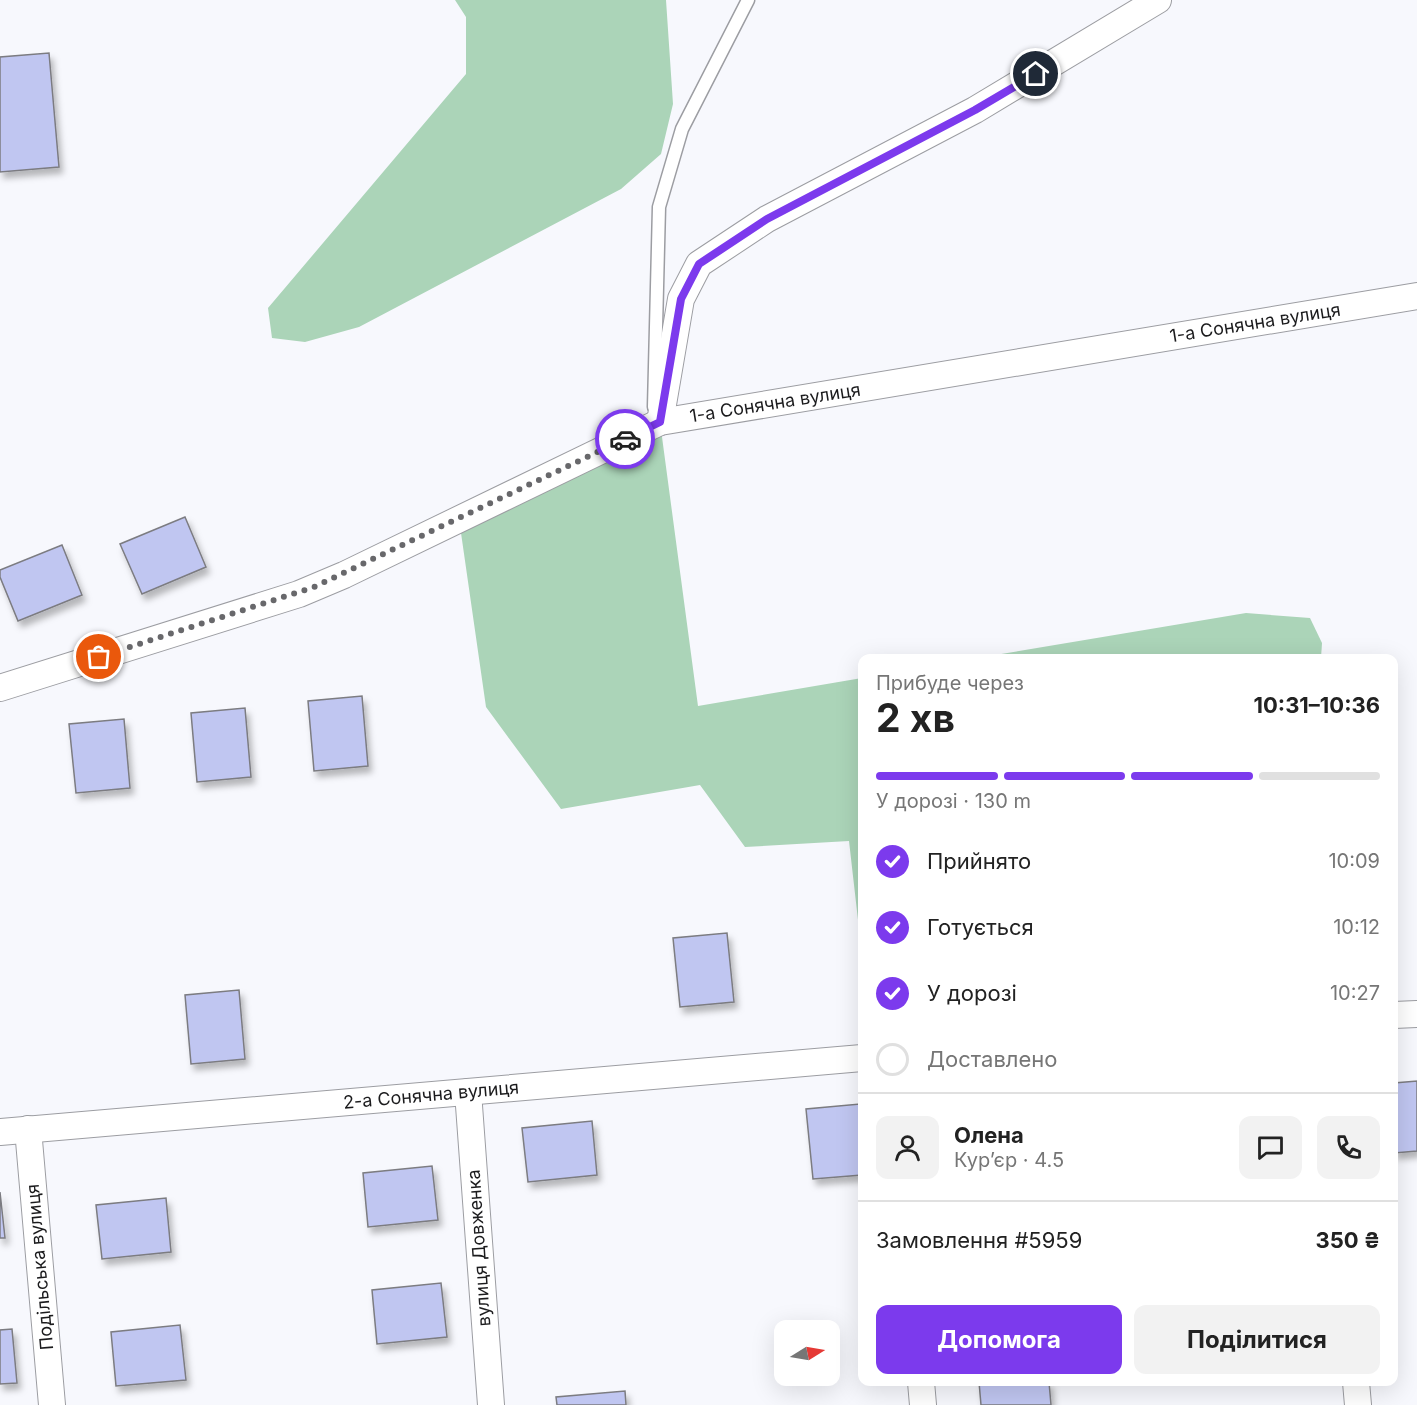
<!DOCTYPE html>
<html lang="uk">
<meta charset="utf-8">
<style>
:root{--surface:#fff;--page:#f2f2f2;--text:#222;--muted:#767676;--line:#e0e0e0;--accent:#7c3aed}
body{margin:0;font-family:Inter,sans-serif;background:var(--page);color:var(--text);height:100vh;display:flex;flex-direction:column;font-size:22px;white-space:nowrap}
*{box-sizing:border-box;margin:0}
p{font-size:20px;color:var(--muted)}
.icon{flex:none;width:33px;height:33px;fill:none;stroke:currentColor;stroke-width:2;stroke-linecap:round;stroke-linejoin:round}
.map{position:relative;flex:1;overflow:hidden}
.panel{position:absolute;left:858px;top:654px;width:540px;height:732px;display:flex;flex-direction:column;background:var(--surface);border-radius:12px;box-shadow:0 6px 24px #0002}
.panel>*{flex:none}
.needle{width:39px;rotate:79deg}
.controls{position:absolute;left:774px;top:1320px;display:grid;gap:12px}
.controls a{display:grid;place-items:center;width:66px;height:66px;border-radius:12px;background:var(--surface);box-shadow:0 6px 24px #0002;font-size:30px}
.pin{position:absolute;display:grid;place-items:center;width:51px;height:51px;color:#fff;margin:-26px;border:3px solid #fff;border-radius:50%;box-shadow:0 2px 6px #0007}
.courier{position:absolute;display:grid;place-items:center;width:60px;height:60px;margin:-30px;border:4px solid #7c3aed;border-radius:50%;background:#fff;color:#222;box-shadow:0 2px 8px #0007}
.head em{font-style:normal;font-weight:700}
.head div{display:flex;flex-direction:column-reverse}
.head{display:flex;align-items:center;justify-content:space-between;height:102px;padding:0 18px}
h1{font-size:39px;font-weight:700;line-height:45px}
.bar{display:grid;grid-template-columns:repeat(4,1fr);gap:9px 6px;align-content:center;height:72px;padding:0 18px}
.bar i{height:8px;border-radius:4px;background:var(--line)}
.bar .on{background:var(--accent)}
.bar p{grid-column:span 4}
.line{display:flex;align-items:center;gap:15px;padding:0 18px;border-top:2px solid var(--line)}
.line div{flex:1}
.round{display:grid;place-items:center;flex:none;width:63px;height:63px;border-radius:12px;background:var(--page)}
ol{padding:0 18px;list-style:none}
li{display:flex;align-items:center;gap:18px;height:66px}
li p{margin-inline-start:auto}
li .icon{padding:6px;border-radius:50%;background:var(--accent);color:#fff;stroke-width:4}
li:last-child{color:var(--muted)}
li i{width:33px;height:33px;border:3px solid var(--line);border-radius:50%}
.action{display:flex;gap:12px;margin-top:auto;padding:12px 18px}
.action a{flex:1;height:69px;border-radius:12px;background:var(--accent);color:#fff;font-size:24px;font-weight:700;line-height:69px;text-align:center}
.action a+a{background:var(--page);color:var(--text)}
.map>svg:first-child{display:block}
.green{fill:#abd4b8}
.building{fill:#c0c6f1;stroke:#7c7c81;stroke-width:1.5;filter:url(#shadow)}
.lines{fill:none;stroke-linecap:round;stroke-linejoin:round}
.lane-casing{stroke:#9c9da2;stroke-width:15}
.street-casing{stroke:#9c9da2;stroke-width:28}
.lane{stroke:#fff;stroke-width:12}
.street{stroke:#fff;stroke-width:26}
.done{stroke:#68686b;stroke-width:6;stroke-dasharray:0 10.8}
.route{stroke:#7c3aed;stroke-width:8}
.labels{text-anchor:middle;stroke-width:4.5;stroke-linejoin:round;paint-order:stroke}
.street-label{font-size:18px;fill:#1b1b1d;stroke:#fff}
</style>
<div class="map">
<svg width="1417" height="1405" viewBox="0 0 1417 1405">
<defs>
<filter id="shadow"><feDropShadow dx="3.5" dy="6" stdDeviation="3" flood-color="#0004"/></filter>
</defs>
<rect width="100%" height="100%" fill="#f7f8fd"/>
<g class="green">
<polygon points="455,0 666,0 673,104 661,154 621,189 359,327 305,342 272,338 268,308 466,74 466,17"/>
<polygon points="660,422 698,706 862,678 862,955 849,841 745,847 700,785 561,809 486,707 459,519"/>
<polygon points="1246,613 1310,618 1322,643 1321,658 977,658"/>
</g>
<g class="building">
<polygon points="49,53 59,167 0,172 0,57"/>
<polygon points="185,517 206,567 142,594 120,544"/>
<polygon points="62,545 82,595 18,621 0,577 0,570"/>
<polygon points="362,696 368,766 314,771 308,701"/>
<polygon points="245,708 251,777 197,782 191,713"/>
<polygon points="124,719 130,788 76,793 69,724"/>
<polygon points="727,933 734,1002 680,1007 673,938"/>
<polygon points="239,990 245,1059 191,1064 185,995"/>
<polygon points="1417,1081 1417,1151 1394,1153 1394,1083"/>
<polygon points="860,1104 862,1175 813,1179 806,1109"/>
<polygon points="592,1121 597,1175 528,1182 522,1128"/>
<polygon points="432,1166 438,1220 368,1227 363,1173"/>
<polygon points="0,1192 5,1238 0,1238"/>
<polygon points="166,1198 171,1252 102,1259 96,1205"/>
<polygon points="441,1283 447,1337 377,1344 372,1290"/>
<polygon points="180,1325 186,1380 116,1386 111,1332"/>
<polygon points="12,1329 17,1383 0,1384 0,1330"/>
<polygon points="979,1382 1049,1382 1051,1405 981,1405"/>
<polygon points="625,1391 626,1405 557,1405 556,1397"/>
</g>
<g class="lines">
<defs>
<polyline id="lane" points="654,407 659,207 682,129 748,0"/>
<g id="street">
<polyline points="660,422 681,299 699,264 767,219 975,110 1158,0"/>
<polyline points="0,688 299,594 344,575 660,422 1417,296"/>
<polyline points="1394,1015 1417,1014"/>
<polyline points="468,1092 491,1405"/>
<polyline points="28,1129 52,1405"/>
<polyline points="0,1132 862,1058"/>
<polyline points="921,1382 923,1405"/>
<polyline points="1356,1382 1358,1405"/>
</g>
</defs>
<use href="#lane" class="lane-casing"/>
<use href="#street" class="street-casing"/>
<use href="#lane" class="lane"/>
<use href="#street" class="street"/>
</g>
<g class="lines">
<polyline class="done" points="99,657 314,587 625,439"/>
<polyline class="route" points="625,439 660,422 681,299 699,264 767,219 975,110 1036,74"/>
</g>
<g class="labels">
<g class="street-label">
<text transform="translate(1255 323) rotate(-9)" y="6">1-а Сонячна вулиця</text>
<text transform="translate(775 403) rotate(-9)" y="6">1-а Сонячна вулиця</text>
<text transform="translate(431 1095) rotate(-5)" y="6">2-а Сонячна вулиця</text>
<text transform="translate(479 1248) rotate(-94)" y="6">вулиця Довженка</text>
<text transform="translate(40 1267) rotate(-95)" y="6">Подільська вулиця</text>
</g>
</g>
</svg>
<div class="controls">
<a><svg class="needle" viewBox="-14 -14 28 28"><path d="M0-13l5 13h-10z" fill="#e53935"/><path d="M0 13l5-13h-10z" fill="#767676"/></svg></a>
</div>
<div class="pin" style="left:99px;top:657px;background:#ea580c"><svg class="icon" aria-label="bag" viewBox="0 0 24 24"><path d="M5 8h14l-1 12H6zM9 8a3 3 0 0 1 6 0"/></svg></div>
<div class="pin" style="left:1036px;top:74px;background:#1f2937"><svg class="icon" aria-label="home" viewBox="0 0 24 24"><path d="M3 11l9-7 9 7M6 9v11h12V9"/></svg></div>
<div class="courier" style="left:625px;top:439px"><svg class="icon" aria-label="car" viewBox="0 0 24 24"><path d="M5 17H2v-5l4-1 3-4h7l3 4 3 1v5h-3M9 17h6M6 11h13"/><circle cx="7" cy="17" r="2"/><circle cx="17" cy="17" r="2"/></svg></div>
<section class="panel">
<div class="head"><div><h1>2 хв</h1><p>Прибуде через</p></div><em>10:31–10:36</em></div>
<div class="bar"><i class="on"></i><i class="on"></i><i class="on"></i><i></i><p>У дорозі · 130 m</p></div>
<ol>
<li><svg class="icon" aria-label="check" viewBox="0 0 24 24"><path d="M5 12l5 5 9-10"/></svg>Прийнято<p>10:09</p></li>
<li><svg class="icon" aria-label="check" viewBox="0 0 24 24"><path d="M5 12l5 5 9-10"/></svg>Готується<p>10:12</p></li>
<li><svg class="icon" aria-label="check" viewBox="0 0 24 24"><path d="M5 12l5 5 9-10"/></svg>У дорозі<p>10:27</p></li>
<li><i></i>Доставлено</li>
</ol>
<div class="line" style="height:108px"><a class="round"><svg class="icon" aria-label="person" viewBox="0 0 24 24"><circle cx="12" cy="8" r="4"/><path d="M4 21q1-7 8-7t8 7"/></svg></a><div><b>Олена</b><p>Кур’єр · 4.5</p></div><a class="round"><svg class="icon" aria-label="chat" viewBox="0 0 24 24"><path d="M4 5h16v11H9l-5 4z"/></svg></a><a class="round"><svg class="icon" aria-label="phone" viewBox="0 0 24 24"><path d="M5 4h4l2 5-3 2q2 4 5 5l2-3 5 2v4C11 20 4 13 5 4z"/></svg></a></div>
<div class="line" style="height:78px"><div>Замовлення #5959</div><b>350 ₴</b></div>
<div class="action"><a>Допомога</a><a>Поділитися</a></div>
</section>
</div>
